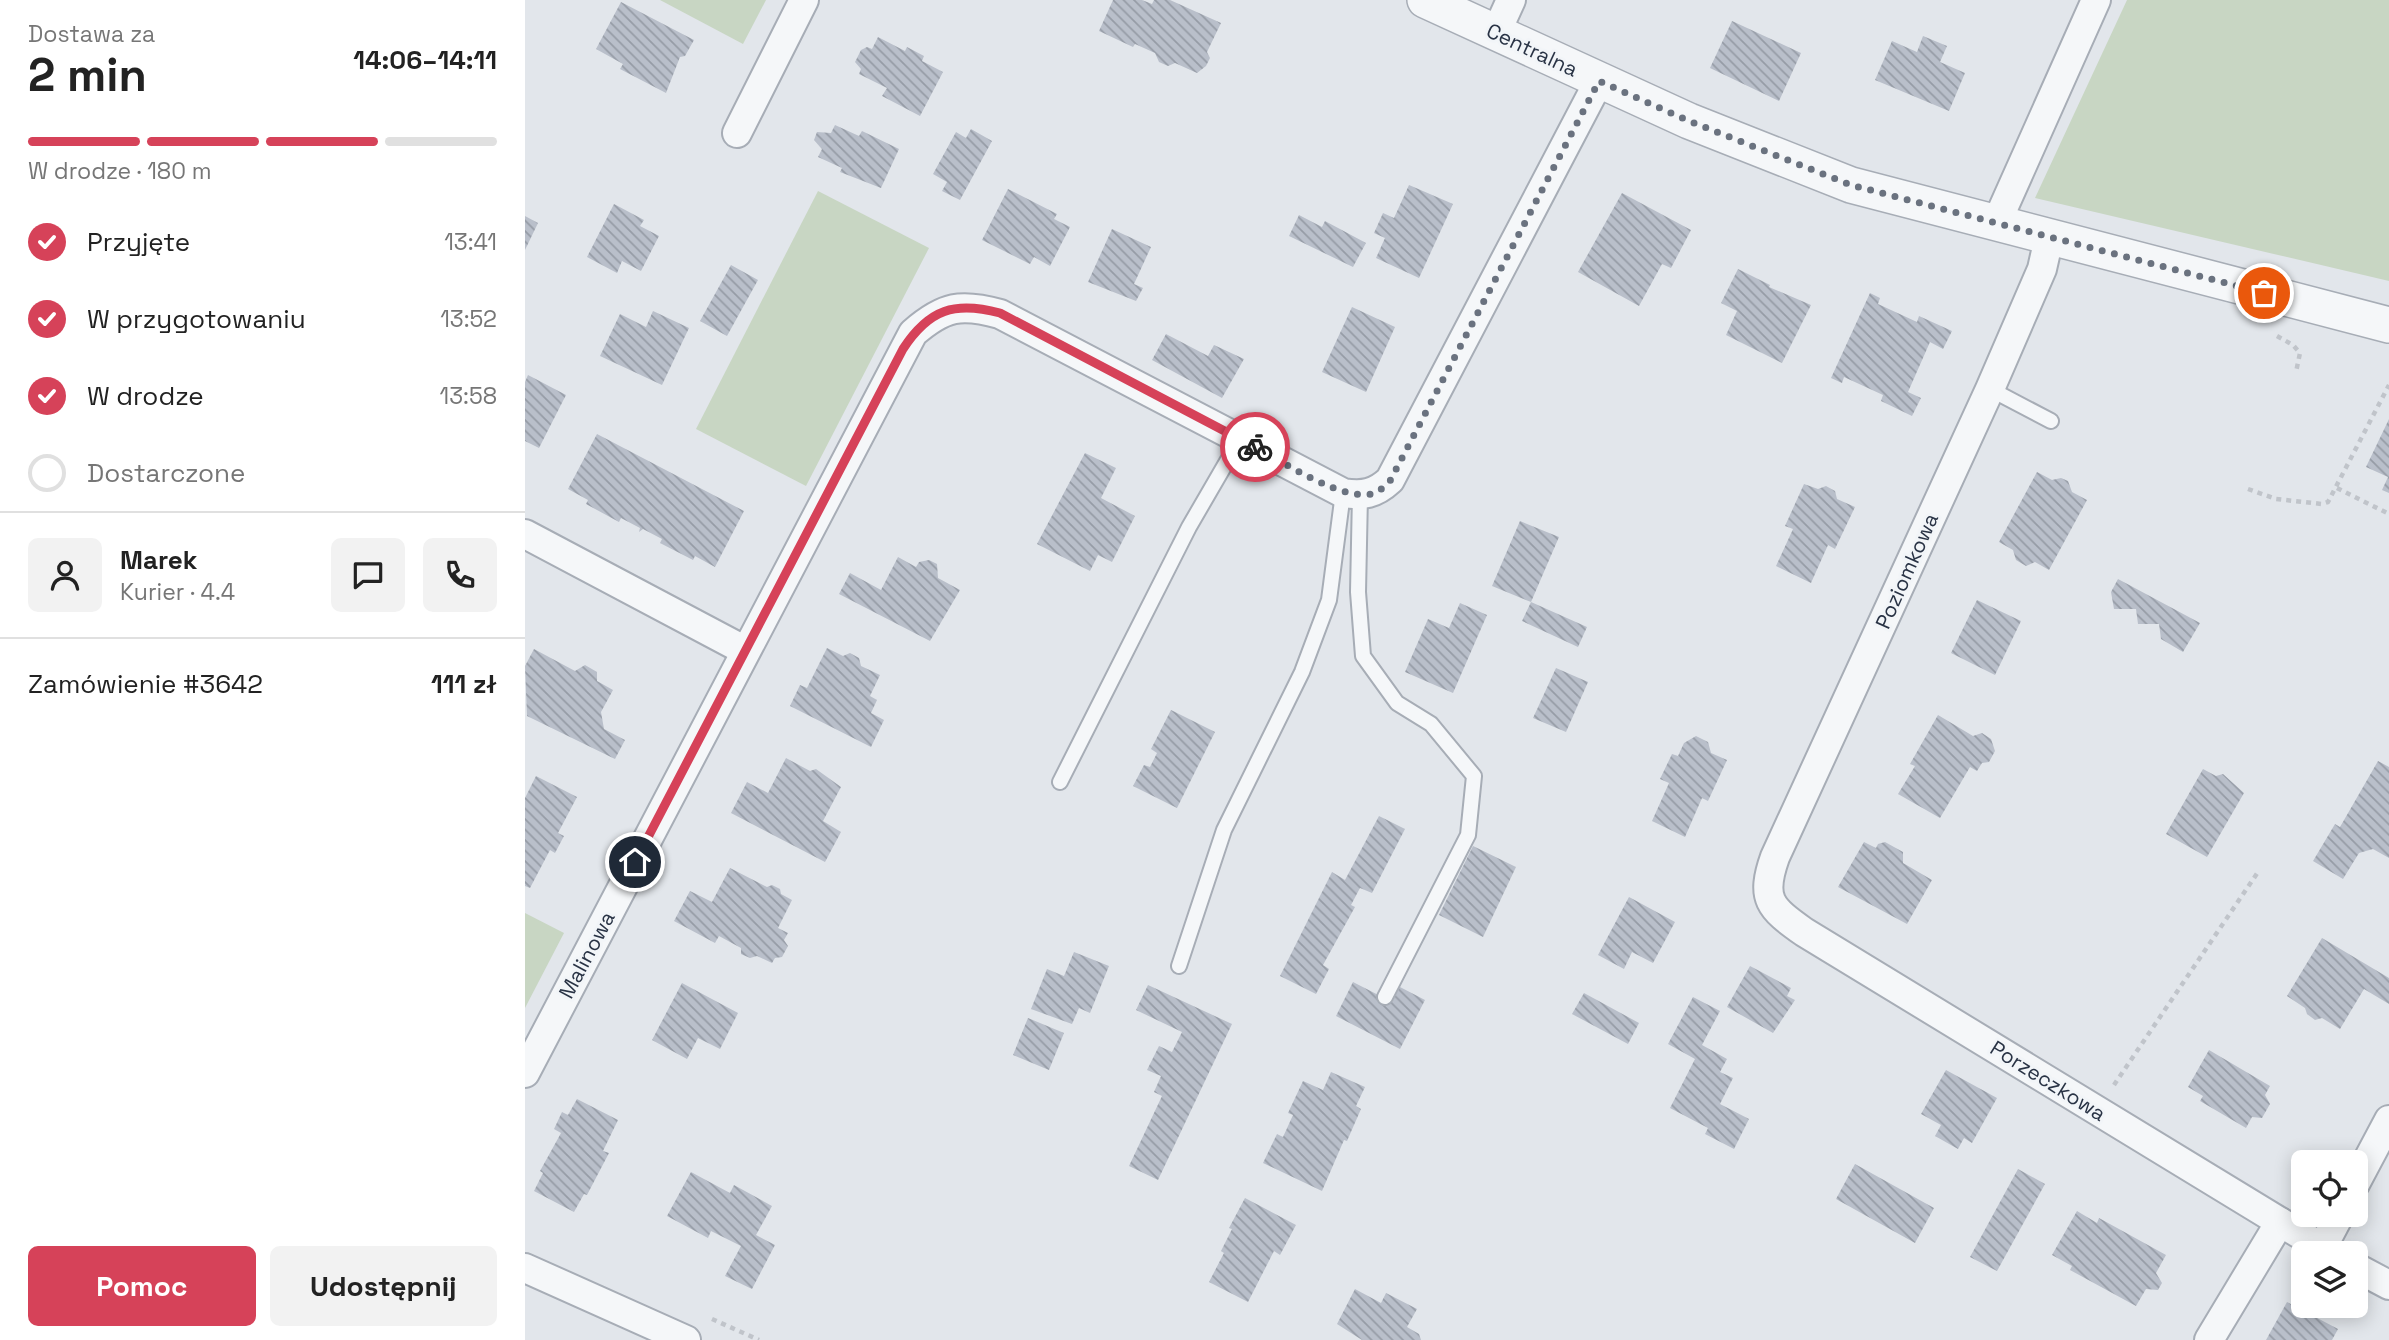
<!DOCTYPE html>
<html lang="pl">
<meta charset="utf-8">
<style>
:root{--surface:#fff;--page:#f2f2f2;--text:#222;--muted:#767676;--line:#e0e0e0;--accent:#d64259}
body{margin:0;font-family:"Space Grotesk",sans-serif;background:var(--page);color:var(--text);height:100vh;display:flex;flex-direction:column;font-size:26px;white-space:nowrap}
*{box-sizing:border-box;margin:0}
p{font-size:23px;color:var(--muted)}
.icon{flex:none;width:38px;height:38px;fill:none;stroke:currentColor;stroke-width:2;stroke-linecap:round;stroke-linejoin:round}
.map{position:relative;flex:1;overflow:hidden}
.drawer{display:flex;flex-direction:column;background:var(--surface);width:525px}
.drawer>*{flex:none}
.buttons{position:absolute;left:1766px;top:1150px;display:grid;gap:14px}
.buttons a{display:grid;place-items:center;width:77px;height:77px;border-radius:10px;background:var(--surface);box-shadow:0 4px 18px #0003;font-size:35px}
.pin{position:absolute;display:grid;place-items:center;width:60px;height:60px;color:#fff;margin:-30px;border:4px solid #fff;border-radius:50%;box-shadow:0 2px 7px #0007}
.courier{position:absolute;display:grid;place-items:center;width:70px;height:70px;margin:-35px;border:5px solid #d64259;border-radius:50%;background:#fff;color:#222;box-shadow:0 2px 9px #0007}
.overview em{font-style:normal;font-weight:800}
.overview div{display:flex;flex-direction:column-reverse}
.overview{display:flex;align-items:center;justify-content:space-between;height:119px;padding:0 28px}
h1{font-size:46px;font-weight:800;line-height:52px}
.bar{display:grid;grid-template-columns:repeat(4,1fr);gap:10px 7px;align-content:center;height:84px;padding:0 28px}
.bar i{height:9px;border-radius:5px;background:var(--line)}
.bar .selected{background:var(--accent)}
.bar p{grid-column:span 4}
.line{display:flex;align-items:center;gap:18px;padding:0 28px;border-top:2px solid var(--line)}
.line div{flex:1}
.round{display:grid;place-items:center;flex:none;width:74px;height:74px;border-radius:10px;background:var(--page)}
ol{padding:0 28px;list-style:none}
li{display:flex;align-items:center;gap:21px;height:77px}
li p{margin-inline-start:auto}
li .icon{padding:7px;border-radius:50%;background:var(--accent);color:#fff;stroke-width:4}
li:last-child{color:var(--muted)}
li i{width:38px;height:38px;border:4px solid var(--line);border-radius:50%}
.action{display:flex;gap:14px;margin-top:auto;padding:14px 28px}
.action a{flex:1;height:80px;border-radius:10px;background:var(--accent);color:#fff;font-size:28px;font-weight:800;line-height:80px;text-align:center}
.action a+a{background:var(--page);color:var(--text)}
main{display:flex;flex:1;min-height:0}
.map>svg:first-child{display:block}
.grass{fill:#c8d6c3}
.building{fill:url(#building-back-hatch)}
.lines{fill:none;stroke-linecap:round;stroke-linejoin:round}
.service-casing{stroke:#a7adb6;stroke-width:18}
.minor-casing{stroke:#a7adb6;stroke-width:32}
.tertiary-casing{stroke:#a7adb6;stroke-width:38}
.path{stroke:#c0c4ca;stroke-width:4.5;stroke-dasharray:5 5;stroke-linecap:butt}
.service{stroke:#f5f7f9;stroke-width:14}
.minor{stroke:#f5f7f9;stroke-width:28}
.tertiary{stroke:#f5f7f9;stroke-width:35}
.done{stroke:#6a727f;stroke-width:7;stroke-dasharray:0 12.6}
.route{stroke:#d64259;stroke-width:9}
.labels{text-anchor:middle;stroke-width:6;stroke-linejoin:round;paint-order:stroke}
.street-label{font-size:21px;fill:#293345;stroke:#f2f5f8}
</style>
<main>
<section class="drawer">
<div class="overview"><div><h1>2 min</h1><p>Dostawa za</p></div><em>14:06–14:11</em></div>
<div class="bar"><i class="selected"></i><i class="selected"></i><i class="selected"></i><i></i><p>W drodze · 180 m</p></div>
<ol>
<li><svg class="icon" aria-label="check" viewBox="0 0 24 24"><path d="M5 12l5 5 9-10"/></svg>Przyjęte<p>13:41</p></li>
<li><svg class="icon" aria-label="check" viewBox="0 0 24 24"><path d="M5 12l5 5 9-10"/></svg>W przygotowaniu<p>13:52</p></li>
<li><svg class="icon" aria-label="check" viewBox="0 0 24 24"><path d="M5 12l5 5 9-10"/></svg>W drodze<p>13:58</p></li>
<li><i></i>Dostarczone</li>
</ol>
<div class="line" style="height:126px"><a class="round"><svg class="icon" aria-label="person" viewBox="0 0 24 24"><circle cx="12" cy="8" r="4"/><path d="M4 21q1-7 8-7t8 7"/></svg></a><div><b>Marek</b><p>Kurier · 4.4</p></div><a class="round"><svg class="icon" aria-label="chat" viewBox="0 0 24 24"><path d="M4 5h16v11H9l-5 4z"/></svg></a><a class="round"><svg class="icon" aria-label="phone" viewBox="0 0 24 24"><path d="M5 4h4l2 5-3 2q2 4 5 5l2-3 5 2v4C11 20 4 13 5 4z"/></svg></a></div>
<div class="line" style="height:91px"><div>Zamówienie #3642</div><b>111 zł</b></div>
<div class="action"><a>Pomoc</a><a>Udostępnij</a></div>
</section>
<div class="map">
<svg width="1864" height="1340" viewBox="0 0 1864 1340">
<defs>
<pattern id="building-back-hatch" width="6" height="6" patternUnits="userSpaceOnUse" patternTransform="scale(1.75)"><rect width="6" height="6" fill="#b9bfca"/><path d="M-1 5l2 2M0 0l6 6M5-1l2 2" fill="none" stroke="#969ca6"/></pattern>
</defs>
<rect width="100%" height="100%" fill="#e2e6eb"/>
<g class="grass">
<polygon points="135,0 241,0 218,44"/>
<polygon points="1602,0 1864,0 1864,281 1510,198"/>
<polygon points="293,191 404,248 281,486 171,429"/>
<polygon points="0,913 39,933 0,1008"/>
</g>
<g class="building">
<polygon points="588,0 617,0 627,4 629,0 645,0 696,23 682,52 685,58 681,66 672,73 650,63 643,66 634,62 630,53 610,44 608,47 574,31"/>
<polygon points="96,2 169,40 160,56 155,57 141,93 95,69 98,64 71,49"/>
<polygon points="1207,21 1276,53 1254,101 1185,68"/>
<polygon points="1398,36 1422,46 1415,62 1440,73 1424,111 1350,80 1367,41 1392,52"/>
<polygon points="353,37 380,51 382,47 399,56 397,61 418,72 395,116 357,96 362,88 334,74 336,69 330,62 336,50 342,47 347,49"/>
<polygon points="310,125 334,136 337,131 374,149 356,188 315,172 317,168 293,157 297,149 289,140 292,132 306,133"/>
<polygon points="446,129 467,141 435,200 417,191 422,182 408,174 431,132 441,138"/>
<polygon points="884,185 928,204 894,278 851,258 860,238 849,233 858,213 869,218"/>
<polygon points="483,189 532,214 529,219 545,227 525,266 509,257 505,264 457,240"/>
<polygon points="1097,193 1166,230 1146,268 1137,264 1114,306 1053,272"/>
<polygon points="89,204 119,220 115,226 134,236 116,271 97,261 92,273 62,257"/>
<polygon points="774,215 797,227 800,221 841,243 828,267 764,236"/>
<polygon points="0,216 13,223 0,250"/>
<polygon points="587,229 626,247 609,284 618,288 611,301 563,282"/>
<polygon points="206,265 233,280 202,336 175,321"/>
<polygon points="1213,269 1245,285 1244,287 1286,305 1257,363 1201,335 1212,311 1196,303"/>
<polygon points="1345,293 1355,298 1353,304 1392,322 1394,316 1427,331 1418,349 1405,342 1383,392 1396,398 1387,416 1356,401 1358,395 1319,377 1317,383 1306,378"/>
<polygon points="827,307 870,327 841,392 797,372"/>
<polygon points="128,311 164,328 137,385 75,356 95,314 121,327"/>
<polygon points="641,334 683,356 689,345 719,359 697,398 627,360"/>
<polygon points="3,375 41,395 14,448 0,441 0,382"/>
<polygon points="1864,419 1864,493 1857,490 1863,477 1841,467"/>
<polygon points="72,434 219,511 190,567 170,556 168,560 135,543 137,539 118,529 114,532 115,528 96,518 94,522 61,504 63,500 43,489"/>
<polygon points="560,453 591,468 576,498 610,516 587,562 573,555 565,571 512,544"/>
<polygon points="1512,472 1527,480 1536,478 1543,481 1547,492 1562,500 1524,570 1510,562 1501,566 1491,560 1488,550 1474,542"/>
<polygon points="1279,484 1293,489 1301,486 1310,491 1312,499 1330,507 1310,549 1303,545 1286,583 1251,566 1268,529 1260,526"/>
<polygon points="995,521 1034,537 1006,602 1062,627 1053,647 997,621 1006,602 967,586"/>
<polygon points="373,557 391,567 394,562 404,560 412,564 413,578 435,590 405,641 314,594 325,573 356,590"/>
<polygon points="1593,579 1675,623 1658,652 1636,639 1634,624 1613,624 1611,609 1589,609 1586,592"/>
<polygon points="1452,600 1496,621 1470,675 1426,653"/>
<polygon points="935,603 962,615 928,693 880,672 903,619 924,628"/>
<polygon points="302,648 318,656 325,653 334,658 336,666 355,675 345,696 352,700 346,713 359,720 346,747 265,706 275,685 282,688"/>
<polygon points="9,649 50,671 60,665 72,672 72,681 88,690 76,712 79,729 100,740 90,759 2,716 0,666"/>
<polygon points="1031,668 1063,682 1041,732 1008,718"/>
<polygon points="646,710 690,732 652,808 608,786 619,765 625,767 632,753 626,749"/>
<polygon points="1413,715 1448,736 1457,733 1466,739 1470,751 1464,762 1457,763 1452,771 1445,767 1415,818 1373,794 1390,766 1385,764"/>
<polygon points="1171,736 1183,742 1186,753 1202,760 1183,801 1177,798 1160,837 1127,821 1144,783 1135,779 1147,754 1153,756 1159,743"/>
<polygon points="261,758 285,771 291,769 316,787 298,821 316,832 300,862 206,813 222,782 243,793"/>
<polygon points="1853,761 1864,767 1864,858 1848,849 1834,853 1818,879 1788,861 1810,824 1815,827"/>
<polygon points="1678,769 1691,776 1698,774 1719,793 1682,857 1641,834"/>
<polygon points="11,776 52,797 33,833 39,836 30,853 25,850 5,888 0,886 0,798"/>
<polygon points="854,816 880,829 847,893 835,888 826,905 830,907 798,965 804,969 791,994 755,976 807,872 820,880"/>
<polygon points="1339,842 1351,848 1353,844 1360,842 1378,852 1378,863 1407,880 1382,924 1313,887"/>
<polygon points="948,846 991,867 958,937 914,915"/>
<polygon points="205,868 242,887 247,885 255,889 256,894 267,900 253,928 263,933 259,940 263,946 257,957 250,958 247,963 232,956 225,958 216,954 216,948 194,936 190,943 149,921 165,891 187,902"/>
<polygon points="1104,897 1150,922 1128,963 1107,952 1099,969 1073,955"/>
<polygon points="1797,938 1864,978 1864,1004 1839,989 1815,1029 1797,1018 1790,1020 1782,1014 1780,1008 1762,996"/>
<polygon points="549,952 584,966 565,1013 554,1008 547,1024 506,1009 522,969 539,976"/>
<polygon points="1225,966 1266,988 1262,996 1270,1000 1248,1033 1202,1007"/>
<polygon points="828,982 867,1002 875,987 900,1000 875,1049 811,1016"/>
<polygon points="157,983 213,1013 195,1049 173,1038 162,1059 127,1040"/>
<polygon points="623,985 707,1024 633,1180 604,1166 637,1096 629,1092 636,1076 622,1070 634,1046 647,1052 657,1032 611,1010"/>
<polygon points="1059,993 1114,1023 1103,1044 1047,1014"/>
<polygon points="1168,997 1195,1011 1177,1045 1202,1059 1195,1072 1208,1078 1195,1104 1224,1119 1209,1149 1180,1134 1183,1128 1145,1108 1170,1059 1143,1044"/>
<polygon points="503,1018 539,1033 524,1070 488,1055"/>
<polygon points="1684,1050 1745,1086 1740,1095 1745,1104 1737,1118 1727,1117 1721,1128 1675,1101 1678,1096 1663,1087"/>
<polygon points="1421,1070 1472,1098 1447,1143 1439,1138 1433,1149 1410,1136 1416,1125 1396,1114"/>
<polygon points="806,1072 840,1087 831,1106 836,1109 822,1141 819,1140 797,1191 738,1163 752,1134 758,1137 768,1115 763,1113 778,1081 798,1090"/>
<polygon points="52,1099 93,1120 78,1151 84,1153 62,1195 59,1194 49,1212 9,1191 18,1173 15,1171 36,1133 29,1129 37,1112 43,1115"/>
<polygon points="1330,1164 1409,1208 1390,1243 1311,1199"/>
<polygon points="1493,1169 1520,1184 1472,1271 1445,1257"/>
<polygon points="166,1172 205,1193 209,1185 247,1206 231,1235 250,1245 227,1289 200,1276 216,1246 186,1231 183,1238 142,1216"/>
<polygon points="720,1198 771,1225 755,1255 749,1251 723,1302 684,1282 699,1253 696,1251 707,1229 704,1228"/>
<polygon points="1552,1211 1572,1223 1574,1218 1641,1255 1631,1273 1637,1283 1633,1290 1621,1289 1611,1306 1545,1270 1547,1266 1527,1255"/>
<polygon points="830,1289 856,1303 861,1293 892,1309 882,1327 894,1334 896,1340 837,1340 812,1324"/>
<polygon points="1762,1302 1813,1329 1807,1340 1741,1340"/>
</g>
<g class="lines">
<defs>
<g id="service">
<polyline points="1465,389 1526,421"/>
<polyline points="835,495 833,592 838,656 872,703 906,724 949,776 943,835 860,997"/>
<polyline points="535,782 664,527 715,439"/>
<polyline points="654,966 699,830 777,672 804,600 818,493"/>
</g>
<g id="minor">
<polyline points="971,33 986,0"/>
<polyline points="212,133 279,0"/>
<polyline points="1471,224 1571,0"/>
<path d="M1524,238L1517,269L1465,389L1250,857C1235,899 1245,908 1279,932L1806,1253"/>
<polyline points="0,534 219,650"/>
<path d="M0,1073L388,333C419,306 436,303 475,314L818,493C838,496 850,494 865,480L1074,81"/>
<polyline points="1830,1184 1864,1120"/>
<polyline points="1797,1248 1815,1214"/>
<polyline points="1830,1267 1864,1285"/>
<polyline points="0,1268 161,1340"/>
<polyline points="1684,1340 1755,1222"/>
</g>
<polyline id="tertiary" points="900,0 1164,121 1326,185 1864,325"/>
</defs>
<use href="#service" class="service-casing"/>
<use href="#minor" class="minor-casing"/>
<use href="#tertiary" class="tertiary-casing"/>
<g class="path">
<polyline points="1752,336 1768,345 1775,353 1771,372"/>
<polyline points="1812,488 1864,514"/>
<polyline points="1723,489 1751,499 1797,504 1803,502 1864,385"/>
<polyline points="1589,1085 1733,872"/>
<polyline points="187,1319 234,1340"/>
</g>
<use href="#service" class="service"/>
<use href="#minor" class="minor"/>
<use href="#tertiary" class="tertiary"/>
</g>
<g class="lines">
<path class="done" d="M730,447C757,461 823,506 852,492C857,489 862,484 865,481L1074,81L1164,121L1326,185L1739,293"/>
<path class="route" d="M110,862L378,349C404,309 430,301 475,313L730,447"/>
</g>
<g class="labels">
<g class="street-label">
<text transform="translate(1007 50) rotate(25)" y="7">Centralna</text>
<text transform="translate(1382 571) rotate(-66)" y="7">Poziomkowa</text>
<text transform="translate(62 955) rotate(-62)" y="7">Malinowa</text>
<text transform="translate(1523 1081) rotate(32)" y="7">Porzeczkowa</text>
</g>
</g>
</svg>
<div class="buttons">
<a><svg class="icon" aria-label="locate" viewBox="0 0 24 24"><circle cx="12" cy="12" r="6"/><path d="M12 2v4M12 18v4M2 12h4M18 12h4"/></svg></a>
<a><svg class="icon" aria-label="layers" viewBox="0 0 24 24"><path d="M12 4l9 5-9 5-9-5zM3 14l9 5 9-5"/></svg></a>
</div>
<div class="pin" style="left:1739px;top:293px;background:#ea580c"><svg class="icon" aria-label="bag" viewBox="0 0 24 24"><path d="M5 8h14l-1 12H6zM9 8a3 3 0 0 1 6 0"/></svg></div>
<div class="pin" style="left:110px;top:862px;background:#1f2937"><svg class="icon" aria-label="home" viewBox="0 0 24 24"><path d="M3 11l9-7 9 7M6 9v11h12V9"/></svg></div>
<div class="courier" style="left:730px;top:447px"><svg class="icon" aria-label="bike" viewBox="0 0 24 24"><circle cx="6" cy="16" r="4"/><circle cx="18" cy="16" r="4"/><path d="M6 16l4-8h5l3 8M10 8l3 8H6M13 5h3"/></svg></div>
</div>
</main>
